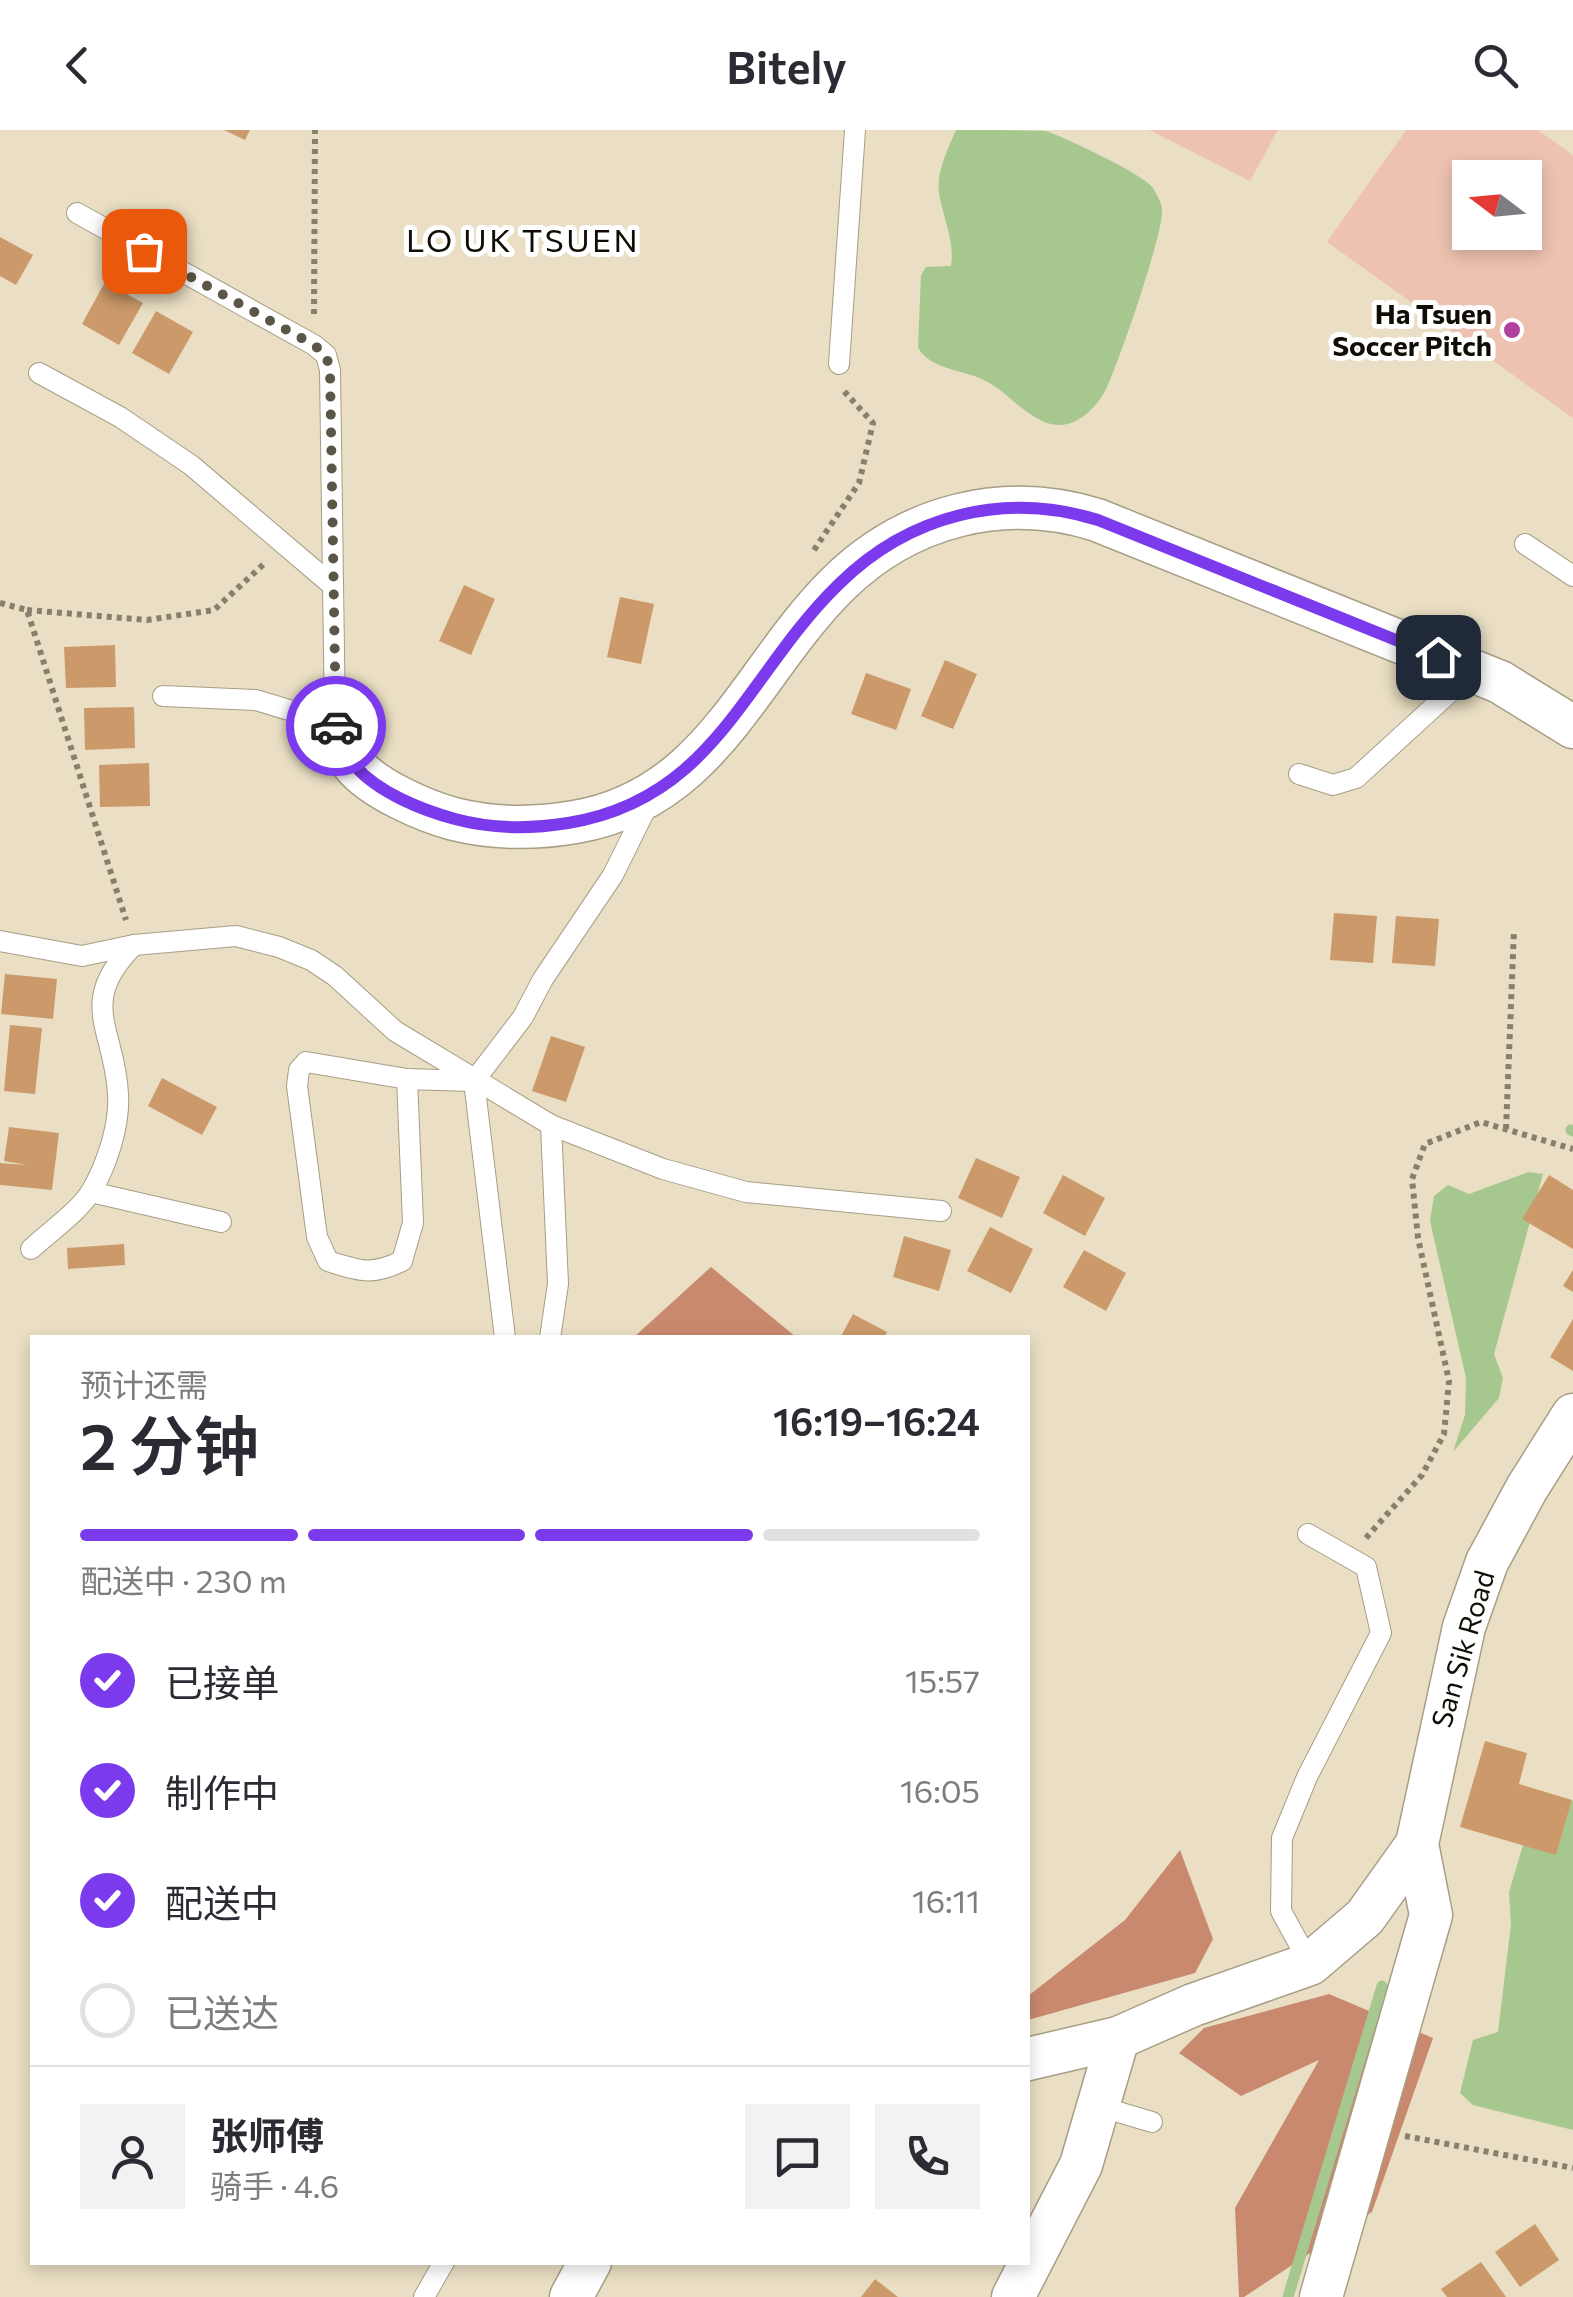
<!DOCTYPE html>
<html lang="zh">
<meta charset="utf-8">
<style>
:root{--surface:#fff;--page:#f2f2f3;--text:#2b2b33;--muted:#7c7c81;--line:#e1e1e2;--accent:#7c3aed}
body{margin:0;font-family:Commissioner,"Noto Sans SC",sans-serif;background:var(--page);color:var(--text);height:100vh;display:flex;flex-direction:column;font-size:38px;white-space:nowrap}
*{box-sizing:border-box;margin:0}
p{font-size:32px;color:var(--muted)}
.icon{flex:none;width:55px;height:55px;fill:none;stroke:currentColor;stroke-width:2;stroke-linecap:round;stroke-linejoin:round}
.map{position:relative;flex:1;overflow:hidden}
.side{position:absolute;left:30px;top:1205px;width:1000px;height:930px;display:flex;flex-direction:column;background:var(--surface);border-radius:0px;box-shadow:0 5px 15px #0003}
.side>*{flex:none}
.needle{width:65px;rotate:286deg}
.fabs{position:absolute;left:1452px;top:30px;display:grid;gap:20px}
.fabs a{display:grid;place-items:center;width:90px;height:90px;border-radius:0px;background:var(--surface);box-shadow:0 5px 15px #0003;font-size:50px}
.pin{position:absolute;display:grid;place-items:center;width:85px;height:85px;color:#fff;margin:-42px;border-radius:20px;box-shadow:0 5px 15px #0006}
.courier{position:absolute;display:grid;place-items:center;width:100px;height:100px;margin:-50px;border:8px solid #7c3aed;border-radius:50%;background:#fff;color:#222;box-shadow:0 2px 12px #0007}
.summary em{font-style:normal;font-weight:600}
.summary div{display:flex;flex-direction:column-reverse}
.summary{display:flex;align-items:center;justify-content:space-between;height:170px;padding:0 50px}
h1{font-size:65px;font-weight:600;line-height:75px}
.bar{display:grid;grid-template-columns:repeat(4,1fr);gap:15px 10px;align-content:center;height:120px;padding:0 50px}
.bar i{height:12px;border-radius:8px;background:var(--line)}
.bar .on{background:var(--accent)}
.bar p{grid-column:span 4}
.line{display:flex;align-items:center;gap:25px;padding:0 50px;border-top:2px solid var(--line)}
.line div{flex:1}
.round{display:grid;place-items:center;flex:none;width:105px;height:105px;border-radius:0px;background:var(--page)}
ol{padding:0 50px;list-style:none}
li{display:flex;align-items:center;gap:30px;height:110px}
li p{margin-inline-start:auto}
li .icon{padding:10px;border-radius:50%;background:var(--accent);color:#fff;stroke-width:4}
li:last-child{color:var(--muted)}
li i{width:55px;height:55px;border:5px solid var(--line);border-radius:50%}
header{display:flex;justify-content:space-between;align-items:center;height:130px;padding:0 50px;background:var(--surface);font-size:45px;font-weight:600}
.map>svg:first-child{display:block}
.green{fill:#eec2b0;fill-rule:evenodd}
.forest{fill:#c9896f}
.water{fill:#a6c88e}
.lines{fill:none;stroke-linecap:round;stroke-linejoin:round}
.stream{stroke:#a6c88e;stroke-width:11}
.building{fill:#cc9a6a}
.lane-casing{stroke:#a89e85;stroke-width:22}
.street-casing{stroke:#a89e85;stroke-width:45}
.path{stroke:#87806d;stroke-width:6;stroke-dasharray:5 5;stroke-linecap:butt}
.lane{stroke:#fff;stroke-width:20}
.street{stroke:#fff;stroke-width:42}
.done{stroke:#5c5648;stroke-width:10;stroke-dasharray:0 18}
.route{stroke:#7c3aed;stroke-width:12}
.poi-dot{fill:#b0419e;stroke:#fff;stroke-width:4}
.labels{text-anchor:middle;stroke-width:10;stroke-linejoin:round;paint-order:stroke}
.poi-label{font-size:28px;font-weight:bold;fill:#100d05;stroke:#fff;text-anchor:end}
.street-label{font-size:28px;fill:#100d05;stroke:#fff}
.quarter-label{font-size:32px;letter-spacing:2.5px;fill:#100d05;stroke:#fff}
</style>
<header><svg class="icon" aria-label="back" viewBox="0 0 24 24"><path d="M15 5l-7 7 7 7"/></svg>Bitely<svg class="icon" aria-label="search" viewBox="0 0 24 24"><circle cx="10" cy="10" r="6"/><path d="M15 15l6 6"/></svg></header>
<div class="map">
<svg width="1573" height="2167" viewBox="0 0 1573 2167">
<rect width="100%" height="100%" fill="#eadfc4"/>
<g class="green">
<polygon points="1149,0 1278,0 1250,51"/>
<path d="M1406,0H1538L1573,25V288L1327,112ZM1470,48H1525V102H1470Z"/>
</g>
<g class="forest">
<polygon points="711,1137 796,1207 634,1207"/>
<polygon points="1180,1720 1213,1809 1195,1843 1028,1890 1028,1866 1125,1790"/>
<polygon points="1329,1864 1433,1908 1372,2082 1244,2167 1239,2167 1235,2078 1319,1930 1241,1966 1179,1923 1204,1898"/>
</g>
<g class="water">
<path d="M956,0C980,0 1024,0 1046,1C1064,7 1145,45 1153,58C1156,63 1161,72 1162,78C1165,100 1118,235 1106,259C1098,275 1080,295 1060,295C1032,296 1008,261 984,250C964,240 928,239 918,217L921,145L926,137L951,136C955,111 943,88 939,63C936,42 948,19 956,0Z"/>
<polygon points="1529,1042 1543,1044 1494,1224 1503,1248 1499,1268 1453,1322 1465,1285 1466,1248 1430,1091 1434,1066 1448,1055 1469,1064"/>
<polygon points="1572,1670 1573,1671 1573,2000 1473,1975 1460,1963 1473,1910 1498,1902 1511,1794 1509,1762 1523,1715 1556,1724"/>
</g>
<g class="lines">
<g class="stream">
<polyline points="1571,1000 1573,1001"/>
<polyline points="1288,2167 1382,1856"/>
</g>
</g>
<g class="building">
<polygon points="224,0 250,0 245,10"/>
<polygon points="0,107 33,125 16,155 0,146"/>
<polygon points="105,152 143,173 119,215 82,194"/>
<polygon points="156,181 193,202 169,244 132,223"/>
<polygon points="464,455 495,469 471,525 439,511"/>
<polygon points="620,467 654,474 641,534 607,527"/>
<polygon points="115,515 116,557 66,558 64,517"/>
<polygon points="945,530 977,544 953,599 921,586"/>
<polygon points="866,543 911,559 896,600 851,584"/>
<polygon points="134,577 135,618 85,620 84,578"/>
<polygon points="149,633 150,676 100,677 99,635"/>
<polygon points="1334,783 1377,786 1373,833 1330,830"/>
<polygon points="1396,786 1439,789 1435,836 1392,833"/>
<polygon points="5,844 57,849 53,889 1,884"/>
<polygon points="10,895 42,898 35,964 4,961"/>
<polygon points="551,906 585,917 566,972 532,961"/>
<polygon points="162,948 217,977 202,1005 148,976"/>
<polygon points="9,997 59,1003 52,1060 0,1055 0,1033 27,1035 4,1031"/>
<polygon points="976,1028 1020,1047 1002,1088 958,1068"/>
<polygon points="1063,1045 1105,1068 1085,1106 1043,1083"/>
<polygon points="1549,1045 1573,1060 1573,1119 1522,1089"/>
<polygon points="990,1097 1033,1119 1011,1163 967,1141"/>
<polygon points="904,1106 951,1120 939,1161 893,1147"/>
<polygon points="124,1114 125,1135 68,1139 67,1118"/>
<polygon points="1084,1120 1126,1143 1106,1181 1063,1157"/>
<polygon points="1573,1140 1573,1162 1563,1156"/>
<polygon points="853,1184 887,1202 884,1208 840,1208"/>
<polygon points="1573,1189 1573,1241 1550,1227"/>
<polygon points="1485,1611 1527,1623 1519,1654 1572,1670 1556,1725 1460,1697"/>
<polygon points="1535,2094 1559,2130 1520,2157 1495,2122"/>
<polygon points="1481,2132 1506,2167 1447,2167 1441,2159"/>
<polygon points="875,2149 898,2167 861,2167"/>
</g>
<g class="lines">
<defs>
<g id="lane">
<polyline points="77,83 314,215 326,225 330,240 335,594 256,570 163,566"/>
<polyline points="839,234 855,0"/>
<polyline points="39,243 120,287 191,335 332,455"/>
<polyline points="1525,414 1573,446"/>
<polyline points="1299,644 1333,655 1356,648 1473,541"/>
<polyline points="0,811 82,826 134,815 236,806 279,817 311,830 335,846 395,901 551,995 663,1039 746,1062 941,1081"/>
<path d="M407,949L413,1093L402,1131C371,1146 360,1141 328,1131L317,1107L297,956L299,940L306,932L407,949L472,951"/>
<polyline points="91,1062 221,1092"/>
<path d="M31,1119C50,1101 79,1082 92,1060C107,1034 120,995 118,964C115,899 76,873 134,815"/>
<polyline points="505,1208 474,951 523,887 543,849 613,745 651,668"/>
<polyline points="550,1208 558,1154 551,995"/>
<polyline points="1308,1404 1366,1437 1381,1503 1307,1647 1282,1708 1281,1781 1310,1834"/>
<polyline points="1098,1976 1152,1992"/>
<polyline points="424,2167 444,2132"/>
</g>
<g id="street">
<path d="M335,594C341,606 345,625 354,635C374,659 424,681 454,689C494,699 534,699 575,692C712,669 750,541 838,454C908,385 1004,361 1097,390L1500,552L1573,597"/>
<polyline points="1028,1929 1118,1908 1193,1875 1310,1834 1365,1787 1417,1714"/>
<polyline points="571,2167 590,2132"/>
<polyline points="1013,2167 1081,2035 1118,1908"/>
<polyline points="1321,2167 1431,1785 1417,1714 1464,1497 1487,1432 1527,1358 1573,1285"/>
</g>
</defs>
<use href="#lane" class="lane-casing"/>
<use href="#street" class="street-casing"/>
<g class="path">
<polyline points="314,184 315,0"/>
<polyline points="814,420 859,353 873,293 843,260"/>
<polyline points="0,473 27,480 126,790"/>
<polyline points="27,480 147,490 214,480 266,432"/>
<polyline points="1506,999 1514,800"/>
<polyline points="1366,1408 1422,1345 1444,1304 1449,1251 1418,1108 1412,1049 1425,1014 1481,992 1573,1019"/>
<polyline points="1405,2006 1573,2038"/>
</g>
<use href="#lane" class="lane"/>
<use href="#street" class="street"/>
</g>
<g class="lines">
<polyline class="done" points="144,121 314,215 326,225 330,240 336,596"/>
<path class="route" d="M336,596C341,608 346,626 355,636C379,663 422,680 455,689C492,699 531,699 568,693C716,669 745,545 839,454C909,385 1004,361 1098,390L1438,527"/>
</g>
<circle class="poi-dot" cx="1512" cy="200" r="10"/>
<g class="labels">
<g class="poi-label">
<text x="1492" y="194">Ha Tsuen<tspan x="1492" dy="32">Soccer Pitch</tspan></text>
</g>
<g class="street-label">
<text transform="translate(1463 1519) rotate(-74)" y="10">San Sik Road</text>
</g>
<g class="quarter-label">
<text x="523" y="122">LO UK TSUEN</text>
</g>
</g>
</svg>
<div class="fabs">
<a><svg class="needle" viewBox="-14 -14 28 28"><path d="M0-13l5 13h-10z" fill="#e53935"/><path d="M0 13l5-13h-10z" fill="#7c7c81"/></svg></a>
</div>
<div class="pin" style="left:144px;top:121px;background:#ea580c"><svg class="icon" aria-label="bag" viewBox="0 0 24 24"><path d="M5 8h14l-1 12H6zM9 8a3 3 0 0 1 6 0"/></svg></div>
<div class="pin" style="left:1438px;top:527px;background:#1f2937"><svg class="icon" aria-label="home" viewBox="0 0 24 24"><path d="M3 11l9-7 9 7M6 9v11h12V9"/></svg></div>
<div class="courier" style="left:336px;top:596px"><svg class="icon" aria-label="car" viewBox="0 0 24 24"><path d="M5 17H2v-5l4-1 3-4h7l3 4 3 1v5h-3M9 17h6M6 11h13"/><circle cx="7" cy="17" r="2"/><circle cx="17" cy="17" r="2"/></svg></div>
<section class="side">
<div class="summary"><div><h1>2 分钟</h1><p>预计还需</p></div><em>16:19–16:24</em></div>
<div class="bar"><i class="on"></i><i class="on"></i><i class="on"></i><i></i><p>配送中 · 230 m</p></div>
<ol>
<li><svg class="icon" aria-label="check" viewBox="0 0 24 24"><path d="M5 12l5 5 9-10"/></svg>已接单<p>15:57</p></li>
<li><svg class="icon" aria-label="check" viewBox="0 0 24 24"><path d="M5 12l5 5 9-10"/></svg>制作中<p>16:05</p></li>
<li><svg class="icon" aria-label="check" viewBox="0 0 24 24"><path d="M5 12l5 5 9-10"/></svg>配送中<p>16:11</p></li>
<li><i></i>已送达</li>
</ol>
<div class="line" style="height:180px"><a class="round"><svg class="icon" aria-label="person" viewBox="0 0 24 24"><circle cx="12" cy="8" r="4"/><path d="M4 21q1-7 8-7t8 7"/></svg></a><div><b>张师傅</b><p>骑手 · 4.6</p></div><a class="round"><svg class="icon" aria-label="chat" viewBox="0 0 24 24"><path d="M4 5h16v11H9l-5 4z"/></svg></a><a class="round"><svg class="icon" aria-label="phone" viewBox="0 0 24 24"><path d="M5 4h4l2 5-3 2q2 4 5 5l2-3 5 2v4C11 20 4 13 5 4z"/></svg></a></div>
</section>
</div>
